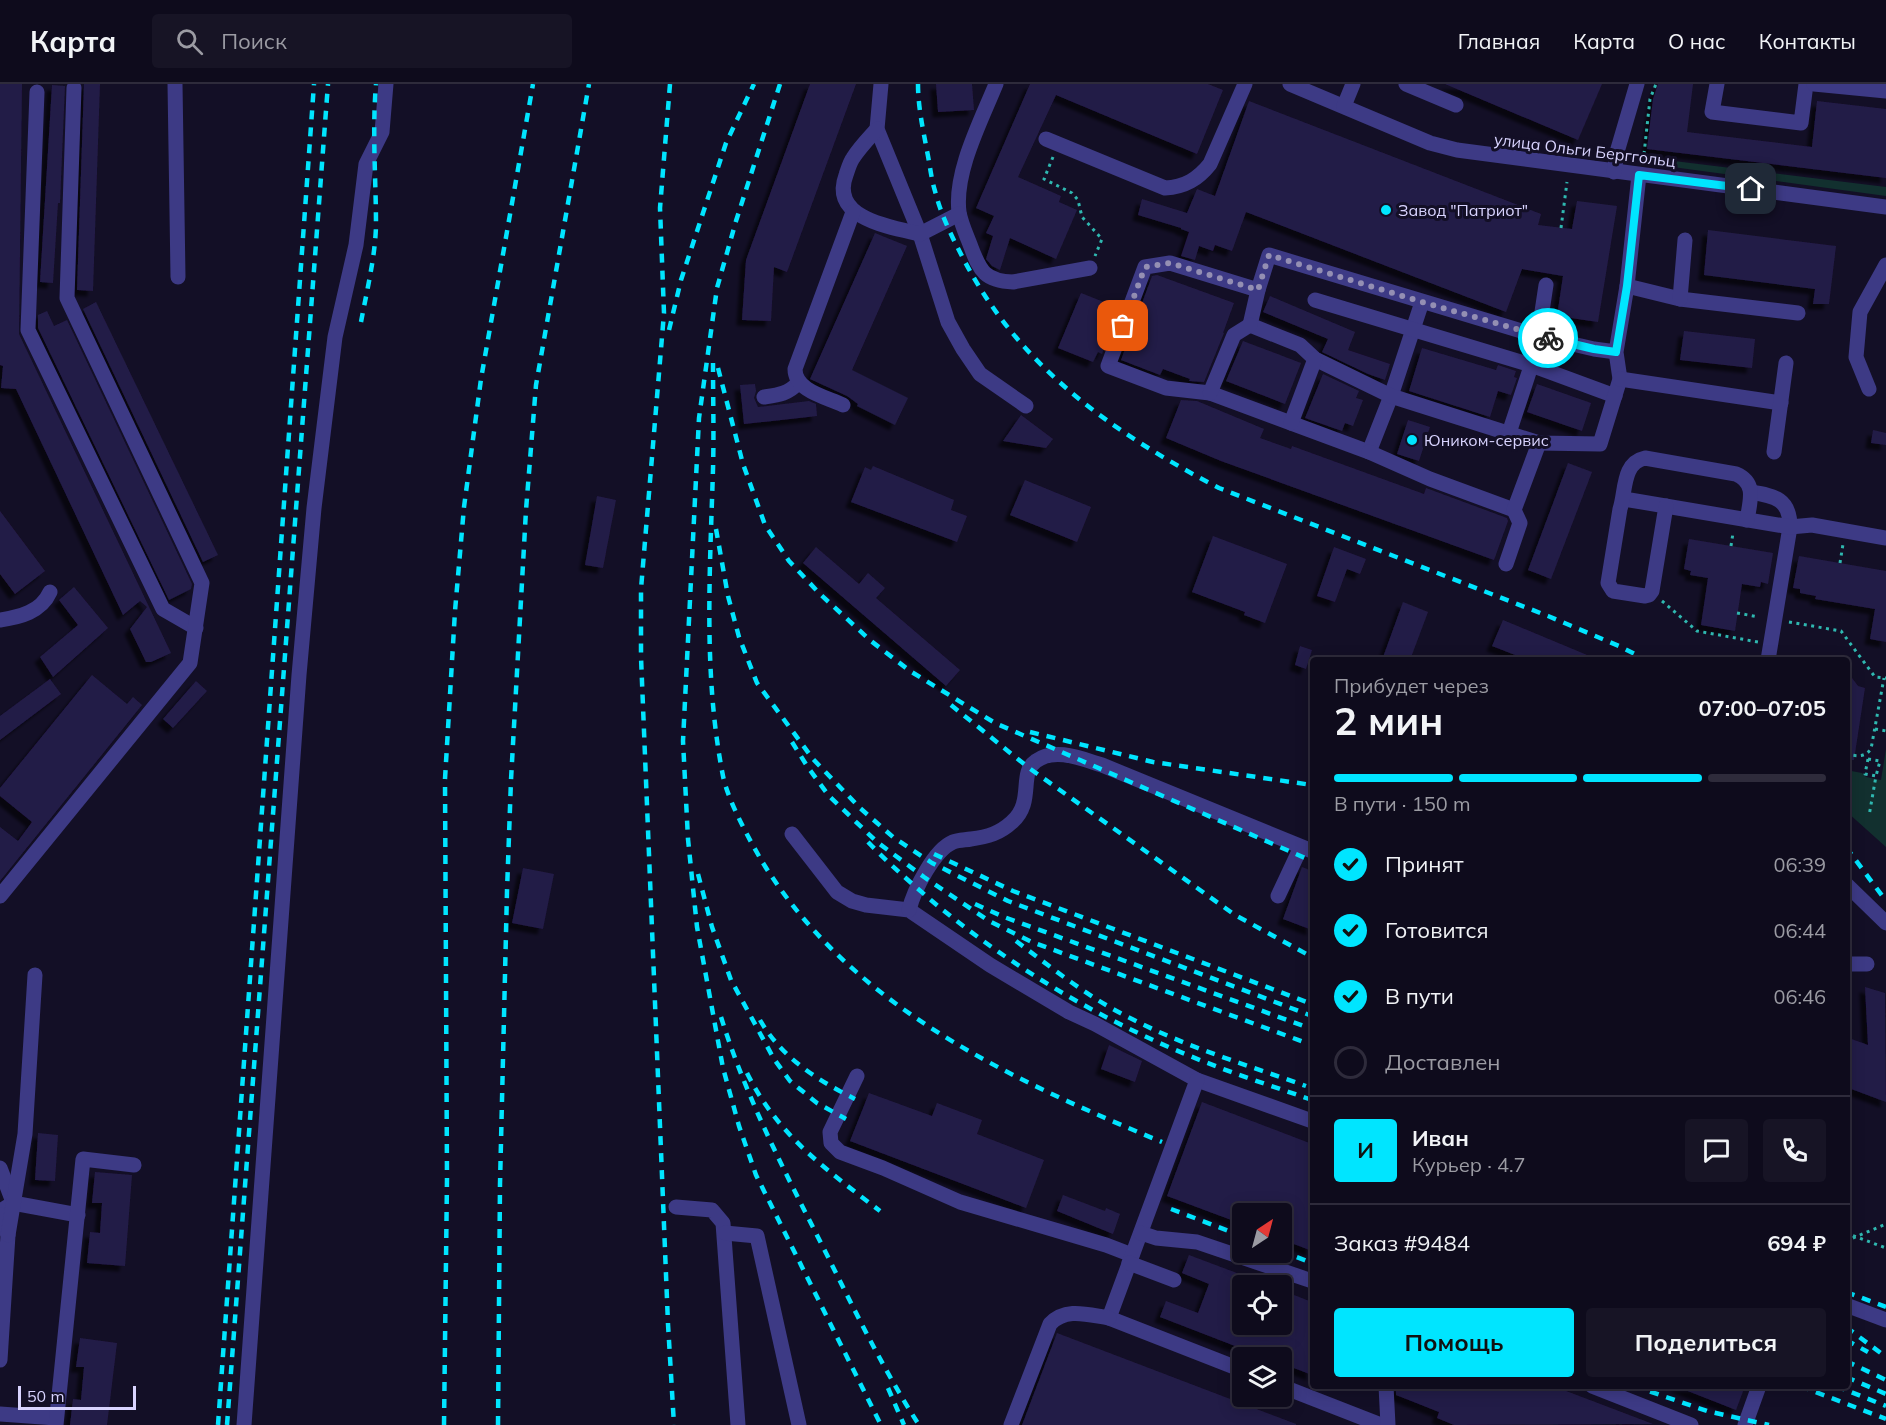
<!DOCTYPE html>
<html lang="ru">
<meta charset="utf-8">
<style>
:root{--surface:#0e0b1c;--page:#171425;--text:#f1f3f6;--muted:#9b9ba3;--line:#2e2b3b;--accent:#00e5ff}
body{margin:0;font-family:Mulish,sans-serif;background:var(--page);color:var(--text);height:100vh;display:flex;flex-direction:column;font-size:22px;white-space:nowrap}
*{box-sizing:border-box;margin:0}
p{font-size:20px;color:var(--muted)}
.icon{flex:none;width:33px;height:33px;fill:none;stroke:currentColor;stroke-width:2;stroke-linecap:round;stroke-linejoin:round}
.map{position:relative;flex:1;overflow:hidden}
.sheet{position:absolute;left:1310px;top:573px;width:540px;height:732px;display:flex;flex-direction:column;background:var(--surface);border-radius:6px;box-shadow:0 3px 15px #0003,0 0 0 2px var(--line)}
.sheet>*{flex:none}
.needle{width:39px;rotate:36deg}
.controls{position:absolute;left:1232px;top:1119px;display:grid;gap:12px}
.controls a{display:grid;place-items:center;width:60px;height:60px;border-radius:6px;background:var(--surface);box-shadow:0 3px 15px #0003,0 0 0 2px var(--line);font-size:30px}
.scale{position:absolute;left:18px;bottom:15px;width:118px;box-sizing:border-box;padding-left:6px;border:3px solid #d9d4ff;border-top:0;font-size:16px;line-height:21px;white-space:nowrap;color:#d9d4ff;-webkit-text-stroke:4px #130f26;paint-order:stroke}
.pin{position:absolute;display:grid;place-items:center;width:51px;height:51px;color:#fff;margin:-26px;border-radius:12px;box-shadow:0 3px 9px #0006}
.courier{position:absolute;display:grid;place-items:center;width:60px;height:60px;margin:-30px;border:4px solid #00e5ff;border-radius:50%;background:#fff;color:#222;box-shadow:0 2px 8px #0007}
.overview em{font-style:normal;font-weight:700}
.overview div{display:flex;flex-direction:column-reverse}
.overview{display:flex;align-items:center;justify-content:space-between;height:102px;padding:0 24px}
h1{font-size:39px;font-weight:700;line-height:45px}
.bar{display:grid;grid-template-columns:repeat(4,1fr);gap:9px 6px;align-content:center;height:72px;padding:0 24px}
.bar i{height:8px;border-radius:4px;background:var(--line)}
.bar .on{background:var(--accent)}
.bar p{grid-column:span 4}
.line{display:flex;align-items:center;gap:15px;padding:0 24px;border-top:2px solid var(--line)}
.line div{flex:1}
.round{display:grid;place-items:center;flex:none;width:63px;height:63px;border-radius:6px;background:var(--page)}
ol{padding:0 24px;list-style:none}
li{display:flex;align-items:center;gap:18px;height:66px}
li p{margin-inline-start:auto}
li .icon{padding:6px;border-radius:50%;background:var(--accent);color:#111;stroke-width:4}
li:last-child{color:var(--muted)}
li i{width:33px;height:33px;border:3px solid var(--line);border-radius:50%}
.primary-button{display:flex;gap:12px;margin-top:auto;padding:12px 24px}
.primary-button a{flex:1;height:69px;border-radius:6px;background:var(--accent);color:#111;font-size:24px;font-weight:700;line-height:69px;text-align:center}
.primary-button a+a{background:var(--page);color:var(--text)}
header{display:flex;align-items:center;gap:36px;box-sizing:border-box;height:84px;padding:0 30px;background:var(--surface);border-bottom:2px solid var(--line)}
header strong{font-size:28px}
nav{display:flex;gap:33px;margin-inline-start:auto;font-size:21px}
.search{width:420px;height:54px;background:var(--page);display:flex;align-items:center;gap:15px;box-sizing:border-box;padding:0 21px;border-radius:6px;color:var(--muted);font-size:22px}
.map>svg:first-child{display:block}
.green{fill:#12302f}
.building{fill:#241b47;filter:url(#shadow)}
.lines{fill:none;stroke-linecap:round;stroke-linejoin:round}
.path{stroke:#2fb8b0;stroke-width:3;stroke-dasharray:3 4.5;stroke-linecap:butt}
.minor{stroke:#3d3a85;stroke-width:15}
.rail{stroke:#00e5ff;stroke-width:4.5;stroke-dasharray:9 8;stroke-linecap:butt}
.done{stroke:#948fb3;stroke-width:6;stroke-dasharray:0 10.8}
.route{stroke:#00e5ff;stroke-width:8}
.poi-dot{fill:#00e5ff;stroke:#130f26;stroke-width:2}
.labels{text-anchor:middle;stroke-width:6;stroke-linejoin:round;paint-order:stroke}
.street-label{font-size:16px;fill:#d9d4ff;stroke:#130f26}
.poi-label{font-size:16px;fill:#d9d4ff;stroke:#130f26;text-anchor:start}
</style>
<header>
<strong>Карта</strong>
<div class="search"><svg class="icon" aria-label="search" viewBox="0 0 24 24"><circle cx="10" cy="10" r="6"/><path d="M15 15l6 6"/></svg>Поиск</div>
<nav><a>Главная</a><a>Карта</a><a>О нас</a><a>Контакты</a></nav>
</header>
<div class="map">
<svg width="1886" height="1341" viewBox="0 0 1886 1341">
<defs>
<filter id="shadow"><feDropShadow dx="-5.5" dy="5.5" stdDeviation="1.5" flood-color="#0009"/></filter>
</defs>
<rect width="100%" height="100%" fill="#130f26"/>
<g class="green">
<polygon points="1666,76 1886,103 1886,112 1665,82"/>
<polygon points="1886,665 1886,763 1847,728 1846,686 1862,689 1866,693 1881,696"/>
</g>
<g class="building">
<polygon points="0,0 22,0 19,250 171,569 151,578 146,578 130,545 147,523 140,517 123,531 16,305 1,304 3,282 0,281"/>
<polygon points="84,0 100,0 93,207 77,206"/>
<polygon points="810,0 856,0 787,188 774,183 771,237 742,236 746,176"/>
<polygon points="936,0 972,0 974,26 938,28"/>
<polygon points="1030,0 1208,0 1223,6 1197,70 1056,11 1018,93 1061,112 1059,118 1077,126 1056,175 1010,154 1000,186 992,182 986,175 993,152 986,149 994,132 976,124"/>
<polygon points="1445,0 1602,0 1578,56"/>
<polygon points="1658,0 1693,0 1687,48 1812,63 1817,17 1886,25 1886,94 1647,65 1653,15"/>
<polygon points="52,1 65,2 60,119 58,119 53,199 40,198"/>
<polygon points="1249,17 1541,130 1538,141 1572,145 1577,117 1617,122 1598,238 1557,232 1563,192 1522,185 1506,228 1246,128 1232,167 1215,161 1213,167 1199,162 1195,176 1181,172 1189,148 1181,145 1181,144 1138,131 1142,115 1187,129 1197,105 1215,112"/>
<polygon points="1708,146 1836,162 1829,220 1813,220 1815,205 1704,191"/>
<polygon points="875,149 907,162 852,286 908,314 895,341 857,322 858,320 847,312 810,295"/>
<polygon points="1157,191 1234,219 1223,249 1224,249 1204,298 1189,297 1190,295 1163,285 1160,291 1121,276 1152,192"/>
<polygon points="1081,209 1119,224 1102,270 1098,268 1093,278 1058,264"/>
<polygon points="1270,212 1355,248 1348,266 1390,280 1385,296 1368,290 1322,268 1328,255 1263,228"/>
<polygon points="96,218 218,471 203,478 83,225"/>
<polygon points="47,227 54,242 67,236 192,500 191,505 169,516 38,244 38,231"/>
<polygon points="1684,247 1755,255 1752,284 1680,276"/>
<polygon points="1243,257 1301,279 1285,320 1226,297"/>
<polygon points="1422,264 1496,286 1498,281 1516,287 1514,293 1517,294 1511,311 1498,307 1490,333 1409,307"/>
<polygon points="1323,290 1359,307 1356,314 1363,316 1353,342 1345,339 1342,347 1305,334"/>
<polygon points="755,300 756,307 754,314 758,323 809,317 816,320 817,332 744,340 740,301"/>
<polygon points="1537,300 1591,319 1582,347 1527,328"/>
<polygon points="1181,316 1197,317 1264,345 1260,354 1291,365 1292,362 1424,410 1426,404 1507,434 1508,437 1494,476 1221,377 1166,354"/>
<polygon points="1021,331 1053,355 1046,364 1003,357"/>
<polygon points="1408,336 1430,343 1419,377 1397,370"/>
<polygon points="1873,346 1886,349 1886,361 1871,359"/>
<polygon points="1568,379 1592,388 1551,495 1528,486"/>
<polygon points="873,382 954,416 951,426 967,432 957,458 851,418 865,383 871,386"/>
<polygon points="1025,396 1091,423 1077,458 1010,431"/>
<polygon points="597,412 616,416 603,484 585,481"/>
<polygon points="0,427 45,487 15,510 0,490"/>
<polygon points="1213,452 1287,480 1265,539 1244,531 1245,528 1192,508"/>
<polygon points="1689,455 1773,469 1768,500 1761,498 1760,503 1742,500 1735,547 1701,541 1708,494 1690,491 1691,487 1684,485"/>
<polygon points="816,463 859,500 868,489 885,504 876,514 960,586 946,602 803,479"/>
<polygon points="1334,463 1366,475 1360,490 1347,485 1335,518 1317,512"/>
<polygon points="1799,472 1886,487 1886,558 1870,555 1875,525 1815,515 1816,512 1800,509 1800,505 1793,504"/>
<polygon points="74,503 108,544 53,593 40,573 78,541 59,516"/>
<polygon points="1403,518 1428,528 1410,576 1382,576"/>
<polygon points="1503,536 1599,576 1528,576 1492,562"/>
<polygon points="1300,562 1312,566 1306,585 1295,581"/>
<polygon points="1846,586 1858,602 1865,604 1854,676 1846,676"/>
<polygon points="92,591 127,620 133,613 142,621 0,797 0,743 18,757 32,738 0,712 0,704"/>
<polygon points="50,595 61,610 0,656 0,632"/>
<polygon points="196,597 207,607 173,644 163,635"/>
<polygon points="1302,783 1312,787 1312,846 1283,835"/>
<polygon points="523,784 554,790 543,845 512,839"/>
<polygon points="1865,903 1885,909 1886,1018 1846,1003 1846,953 1868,961"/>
<polygon points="1109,961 1142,977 1135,998 1101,985"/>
<polygon points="869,1009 932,1032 937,1019 982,1036 977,1050 1044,1076 1026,1124 850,1057"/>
<polygon points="1202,1018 1312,1060 1312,1167 1281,1155 1281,1130 1242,1130 1242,1140 1167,1112"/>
<polygon points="38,1049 58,1051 55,1097 35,1096"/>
<polygon points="95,1088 132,1091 125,1182 87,1179 90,1148 100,1149 102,1119 92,1119"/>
<polygon points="1063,1111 1105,1127 1106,1124 1120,1130 1113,1150 1057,1127"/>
<polygon points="1189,1171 1266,1200 1242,1202 1242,1240 1281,1240 1281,1206 1312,1218 1312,1291 1281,1279 1281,1274 1266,1274 1160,1233 1166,1217 1198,1229 1209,1200 1182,1189"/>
<polygon points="1057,1249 1296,1340 1296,1341 1022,1341"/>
<polygon points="80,1254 117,1259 107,1341 70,1341 73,1315 81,1316 84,1283 76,1283"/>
<polygon points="1396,1302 1553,1302 1653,1340 1454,1341 1437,1334 1439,1328 1396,1311"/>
<polygon points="1675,1302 1745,1302 1736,1326"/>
</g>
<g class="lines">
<g class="path">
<polyline points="1644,70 1650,15 1656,0"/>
<polyline points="1053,73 1044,95 1072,109 1078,116 1082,133 1102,155 1095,172"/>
<polyline points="1561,144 1567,98"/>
<polyline points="1731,462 1733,449"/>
<polyline points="1840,479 1843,460"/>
<polyline points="1662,517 1697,547 1758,558"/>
<polyline points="1737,529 1759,533"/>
<polyline points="1789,538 1841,547 1875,593 1886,594"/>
<polyline points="1875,645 1886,647"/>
<path d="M1846,670C1857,672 1864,674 1871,665L1884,594"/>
<polyline points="1868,675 1865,690 1876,692 1869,732"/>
<polyline points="1868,675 1880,677 1876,692"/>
<polyline points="1846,1149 1886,1164"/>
<polyline points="1846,1157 1886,1140"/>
</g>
<g class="minor">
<polyline points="175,0 178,193"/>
<polyline points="881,0 877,45 920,150 948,238 963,265 980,290 1026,322"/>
<path d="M996,0C981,37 954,88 959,128C961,140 967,152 971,163C980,187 985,197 1013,198L1090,184"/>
<polyline points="1290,0 1430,59 1457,66 1886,123"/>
<polyline points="1406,0 1456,21"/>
<polyline points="1717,0 1712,28 1801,39 1806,0"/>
<polyline points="1814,0 1886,7"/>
<polyline points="37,8 28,246 163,525 196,544"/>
<polyline points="1344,22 1353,0"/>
<path d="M877,45C869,54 860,63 853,74C850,78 848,85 846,91C830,134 889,143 920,150L959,130"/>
<path d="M1046,55L1165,104C1185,103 1198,95 1210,80L1245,0"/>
<polyline points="1614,88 1617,68 1637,0"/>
<polyline points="1627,202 1680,215 1798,229"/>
<polyline points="1258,206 1170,179 1145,183 1108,282 1166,304 1210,309 1369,368 1391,312 1422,218"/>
<polyline points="1680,215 1685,156"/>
<polyline points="1315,216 1531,281 1615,312"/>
<polyline points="1616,268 1620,295 1600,360 1539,359 1391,312 1315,275 1300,261 1250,241 1258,206 1269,171 1538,252 1594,265 1616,268 1627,202 1639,91"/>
<polyline points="1620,295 1781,319"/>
<polyline points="1869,305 1856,273 1860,228 1886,181"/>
<polyline points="1210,309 1234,251 1250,241"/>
<path d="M764,313C778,311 788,310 798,299"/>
<path d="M843,321C826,313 795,307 795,285L853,128"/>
<polyline points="1291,339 1315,275"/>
<polyline points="1509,349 1536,267 1546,201"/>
<polyline points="1369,368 1430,395 1514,426"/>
<polyline points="1774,368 1786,279"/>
<path d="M1751,408C1775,412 1790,415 1790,443L1768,576"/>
<polyline points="1624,415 1790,443 1812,441 1886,454"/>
<path d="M1666,422L1652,507L1649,511L1645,512L1613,507L1608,499L1620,425C1626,407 1622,379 1645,374L1736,390C1757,399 1750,417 1747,436"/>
<polyline points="1506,480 1520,439 1514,426 1539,359"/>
<path d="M0,536C20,533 41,528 50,508"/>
<polyline points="792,750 837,808 852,817 866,821 909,826 990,881 1069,928 1095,940 1197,996 1312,1037"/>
<polyline points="1846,800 1886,839"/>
<polyline points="0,812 190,579 202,499 67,214 74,4"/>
<polyline points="1278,812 1301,763"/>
<path d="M909,826C914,806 934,766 953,758C958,756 965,756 971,755C988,753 1000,749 1012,738C1035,718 1018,689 1036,677C1055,663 1082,675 1102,681L1312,767"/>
<polyline points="1846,880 1867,880"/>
<polyline points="857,992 830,1048 831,1059 840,1068 883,1084 960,1118 1106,1161 1132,1171"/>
<polyline points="1197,996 1109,1234 1242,1286"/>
<polyline points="0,1084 13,1118"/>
<polyline points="676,1123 712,1126 723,1139 738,1341"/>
<polyline points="5,1124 13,1119 78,1131"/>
<polyline points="0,1131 8,1151 0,1276"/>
<polyline points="725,1149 757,1152 799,1341"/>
<polyline points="1141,1149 1156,1154 1197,1158 1312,1197"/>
<polyline points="8,1151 25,1050 35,891"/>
<polyline points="1129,1179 1174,1196"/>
<polyline points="1846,1221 1886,1236"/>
<polyline points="1281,1302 1381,1341"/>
<polyline points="1386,1302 1388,1341"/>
<polyline points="1592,1302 1691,1341"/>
<polyline points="0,1330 56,1334"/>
<polyline points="56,1341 83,1075 134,1081"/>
<polyline points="244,1341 299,591 314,424 335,253 356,161 366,80 382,48 386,0"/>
<path d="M1011,1341L1050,1240C1066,1223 1088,1231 1109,1234"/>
<polyline points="1745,1341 1759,1302"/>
</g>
<g class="rail">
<polyline points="670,0 660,124 664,229 641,505 641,573 668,1240 674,1341"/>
<polyline points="780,0 736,137 717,204 699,334 683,657 688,755 697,843 723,984 739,1042 756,1091 881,1341"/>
<path d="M918,0C918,23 923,45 927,67C930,81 931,94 935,107C941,131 952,153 963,174C1019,283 1113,349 1219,404L1548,532L1619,562L1647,576"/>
<path d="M361,238C367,206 375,174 376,142C376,95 372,48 376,0"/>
<polyline points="669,246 681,196 726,59 754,0"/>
<path d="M713,279C713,314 714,350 713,385C710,487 703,591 723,692C728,717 750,757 763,779C853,924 1010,995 1162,1058"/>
<polyline points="718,284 743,380 765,441 789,477 820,510 871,557 910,587 995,639 1312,777"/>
<polyline points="716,445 728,512 739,553 757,599 813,675 860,724 893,753 932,779 1008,817 1312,932"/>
<polyline points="951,621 1029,684 1235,831 1312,873"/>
<polyline points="1030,648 1153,678 1312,701"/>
<polyline points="792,658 807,682 829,712 877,758 924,793 989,837 1032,858 1312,961"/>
<path d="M868,758C888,779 910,798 932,817C1017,888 1114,944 1218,983C1249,995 1281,1005 1312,1016"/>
<polyline points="1846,763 1886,817"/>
<polyline points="934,770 1013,807 1312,920"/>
<polyline points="698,790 712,843 731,896 774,975 790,997 817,1019 846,1035"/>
<polyline points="975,820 1004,833 1312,945"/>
<path d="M1016,857C1052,884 1089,914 1130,934C1186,963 1247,981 1306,1002"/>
<path d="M721,933C747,1016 785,1088 824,1165C854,1225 883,1285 919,1341"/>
<path d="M760,936C781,973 817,996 855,1015"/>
<path d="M747,989C778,1052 827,1086 880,1127"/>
<polyline points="1171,1125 1242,1152"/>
<polyline points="1281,1167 1312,1179"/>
<polyline points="1846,1208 1886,1223"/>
<polyline points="1846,1243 1886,1273"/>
<polyline points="1846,1256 1868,1268"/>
<polyline points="1846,1277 1886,1296"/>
<polyline points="1846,1293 1886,1310"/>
<polyline points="1634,1302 1707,1327 1769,1341"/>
<polyline points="1800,1302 1886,1335"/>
<polyline points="1836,1302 1886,1322"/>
<polyline points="888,1304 904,1341"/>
<polyline points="218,1341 314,0"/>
<polyline points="227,1341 328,0"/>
<polyline points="444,1341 447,1094 445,695 455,527 464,423 481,295 533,0"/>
<polyline points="498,1341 500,1100 507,807 511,696 526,426 536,301 589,0"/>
</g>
</g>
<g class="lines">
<polyline class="done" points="1123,242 1145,183 1170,179 1258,206 1269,171 1422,218 1548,254"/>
<polyline class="route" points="1548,254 1594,265 1616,268 1627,202 1639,91 1751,105"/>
</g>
<g class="poi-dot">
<circle cx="1386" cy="126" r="6"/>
<circle cx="1412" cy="356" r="6"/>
</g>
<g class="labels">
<g class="street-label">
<text transform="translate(1585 66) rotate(7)" y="6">улица Ольги Берггольц</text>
</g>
<g class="poi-label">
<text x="1398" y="132">Завод "Патриот"</text>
<text x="1424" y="362">Юником-сервис</text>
</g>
</g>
</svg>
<div class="controls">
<a><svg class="needle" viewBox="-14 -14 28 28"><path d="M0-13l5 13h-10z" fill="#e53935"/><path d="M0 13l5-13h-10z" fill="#9b9ba3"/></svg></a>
<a><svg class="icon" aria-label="locate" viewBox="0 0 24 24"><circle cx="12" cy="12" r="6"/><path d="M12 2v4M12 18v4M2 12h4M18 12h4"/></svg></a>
<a><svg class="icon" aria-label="layers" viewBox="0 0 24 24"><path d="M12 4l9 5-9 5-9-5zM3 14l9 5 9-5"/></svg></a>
</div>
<div class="scale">50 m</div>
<div class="pin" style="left:1123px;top:242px;background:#ea580c"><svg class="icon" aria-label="bag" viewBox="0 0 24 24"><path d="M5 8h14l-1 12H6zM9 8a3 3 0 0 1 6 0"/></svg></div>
<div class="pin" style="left:1751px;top:105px;background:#1f2937"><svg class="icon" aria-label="home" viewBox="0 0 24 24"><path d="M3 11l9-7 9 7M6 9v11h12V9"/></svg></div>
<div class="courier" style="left:1548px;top:254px"><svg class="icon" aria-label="bike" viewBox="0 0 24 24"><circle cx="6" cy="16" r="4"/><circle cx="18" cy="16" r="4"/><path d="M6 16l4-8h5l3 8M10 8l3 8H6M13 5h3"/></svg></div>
<section class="sheet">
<div class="overview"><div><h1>2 мин</h1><p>Прибудет через</p></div><em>07:00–07:05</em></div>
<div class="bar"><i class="on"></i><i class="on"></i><i class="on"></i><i></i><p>В пути · 150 m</p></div>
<ol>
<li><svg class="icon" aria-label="check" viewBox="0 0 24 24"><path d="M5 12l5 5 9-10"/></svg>Принят<p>06:39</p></li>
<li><svg class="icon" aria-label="check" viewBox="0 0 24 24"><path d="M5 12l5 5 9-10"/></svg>Готовится<p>06:44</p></li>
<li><svg class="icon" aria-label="check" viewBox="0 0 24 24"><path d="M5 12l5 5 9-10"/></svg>В пути<p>06:46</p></li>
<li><i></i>Доставлен</li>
</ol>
<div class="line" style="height:108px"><b class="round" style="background:var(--accent);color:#111">И</b><div><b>Иван</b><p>Курьер · 4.7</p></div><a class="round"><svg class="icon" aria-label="chat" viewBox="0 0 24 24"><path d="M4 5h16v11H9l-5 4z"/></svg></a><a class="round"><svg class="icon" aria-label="phone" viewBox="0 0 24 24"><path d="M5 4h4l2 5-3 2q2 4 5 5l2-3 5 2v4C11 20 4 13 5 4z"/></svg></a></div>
<div class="line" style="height:78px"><div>Заказ #9484</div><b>694 ₽</b></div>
<div class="primary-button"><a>Помощь</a><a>Поделиться</a></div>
</section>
</div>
